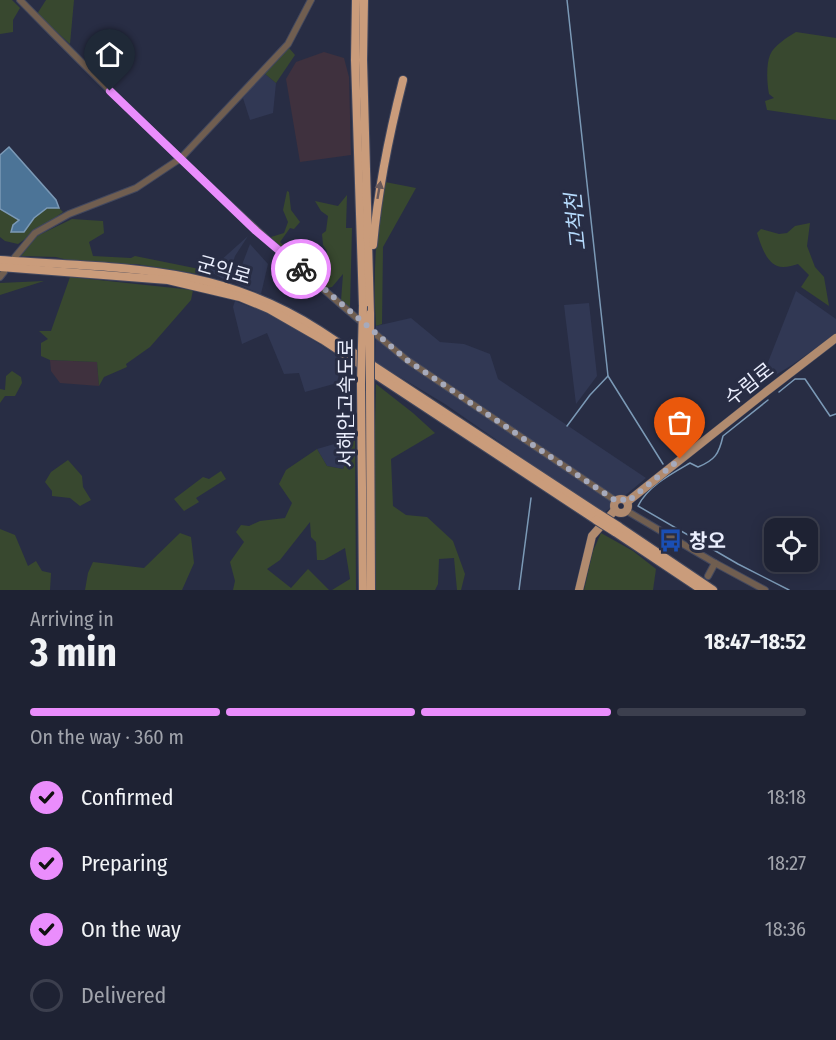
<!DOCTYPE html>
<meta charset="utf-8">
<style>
:root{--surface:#1e2233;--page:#262a3b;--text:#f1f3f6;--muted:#a1a4ac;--line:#3c3f4e;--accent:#ea8dfc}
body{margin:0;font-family:"Fira Sans Condensed","Noto Sans KR",sans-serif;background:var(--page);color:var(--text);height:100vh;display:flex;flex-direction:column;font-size:22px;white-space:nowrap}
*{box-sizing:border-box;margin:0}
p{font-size:20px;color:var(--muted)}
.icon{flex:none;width:33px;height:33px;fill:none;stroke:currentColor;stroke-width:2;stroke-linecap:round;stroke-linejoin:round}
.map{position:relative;height:590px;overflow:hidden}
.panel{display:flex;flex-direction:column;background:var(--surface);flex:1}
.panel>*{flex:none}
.controls{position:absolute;left:764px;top:518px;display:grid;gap:12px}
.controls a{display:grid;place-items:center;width:54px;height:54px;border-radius:12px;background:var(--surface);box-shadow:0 3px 15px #0003,0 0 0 2px var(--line);font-size:30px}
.pin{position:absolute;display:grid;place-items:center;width:51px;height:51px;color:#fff;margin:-62px -26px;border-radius:50% 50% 50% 0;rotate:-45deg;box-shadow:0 0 6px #0007}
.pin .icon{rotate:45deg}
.courier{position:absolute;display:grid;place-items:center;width:60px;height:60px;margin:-30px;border:4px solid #ea8dfc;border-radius:50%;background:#fff;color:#222;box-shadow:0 2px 8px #0007}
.summary em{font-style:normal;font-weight:700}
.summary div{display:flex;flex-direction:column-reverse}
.summary{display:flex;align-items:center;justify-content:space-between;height:102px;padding:0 30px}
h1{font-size:39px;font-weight:700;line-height:45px}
.bar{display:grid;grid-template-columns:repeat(4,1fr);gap:9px 6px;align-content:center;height:72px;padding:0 30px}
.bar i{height:8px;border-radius:4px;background:var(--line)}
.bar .current{background:var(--accent)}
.bar p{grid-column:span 4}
ol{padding:0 30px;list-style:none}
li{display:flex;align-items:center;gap:18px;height:66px}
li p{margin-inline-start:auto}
li .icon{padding:6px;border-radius:50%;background:var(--accent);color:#111;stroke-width:4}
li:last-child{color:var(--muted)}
li i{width:33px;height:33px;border:3px solid var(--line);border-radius:50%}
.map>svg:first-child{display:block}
.built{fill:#313854}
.industrial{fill:#3f313e}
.green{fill:#38482f}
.water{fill:#4c7497;stroke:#7b99b6;stroke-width:1.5}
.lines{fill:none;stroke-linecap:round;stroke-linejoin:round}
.stream{stroke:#7b99b6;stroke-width:1.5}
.minor-casing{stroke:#43485e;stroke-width:8}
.major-casing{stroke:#43485e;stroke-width:9}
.highway-casing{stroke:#43485e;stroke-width:10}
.minor{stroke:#705e50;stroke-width:6}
.major{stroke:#b18b6f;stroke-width:8}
.highway{stroke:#ca9c7b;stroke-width:8}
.highway-bridge-casing{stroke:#43485e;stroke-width:10;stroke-linecap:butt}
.highway-bridge{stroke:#ca9c7b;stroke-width:8}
.oneway{fill:#69595a}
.done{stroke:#a6aabc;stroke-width:6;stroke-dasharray:0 10.8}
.route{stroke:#ea8dfc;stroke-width:8}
.labels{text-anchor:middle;stroke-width:6;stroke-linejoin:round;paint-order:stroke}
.street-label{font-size:20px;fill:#eaeefd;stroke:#282d44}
.poi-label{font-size:20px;font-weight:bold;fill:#eaeefd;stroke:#282d44;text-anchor:start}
.water-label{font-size:21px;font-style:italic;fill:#b6dbfd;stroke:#282d44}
</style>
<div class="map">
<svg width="836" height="590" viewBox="0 0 836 590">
<rect width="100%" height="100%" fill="#282d44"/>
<g class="built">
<polygon points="264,73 276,83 273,113 250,120 243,98"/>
<polygon points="248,236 235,256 227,281 209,271"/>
<polygon points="250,244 268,264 261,294 235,283"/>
<polygon points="796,291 836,319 836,334 792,365 759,385"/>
<polygon points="235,301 267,313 304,334 342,359 337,383 305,392 299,373 284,374 267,333 242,344 233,307"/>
<polygon points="589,303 597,376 576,404 564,305"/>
<polygon points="411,318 440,342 464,344 490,354 498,379 646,478 603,514 445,404 375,362 376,326"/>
<polygon points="355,438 343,469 327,466 317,449"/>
</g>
<g class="industrial">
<polygon points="324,52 344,58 349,77 351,155 300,162 286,79 296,62"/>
<polygon points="50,360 97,362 99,386 60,383 51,371"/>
</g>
<g class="green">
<polygon points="0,0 12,0 20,8 13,20 13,32 0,34"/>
<polygon points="46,0 74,0 70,44 37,14"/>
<path d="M796,32L836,38V120L767,110L765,101L774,98L769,94C767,83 766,65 770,55C774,45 788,37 796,32Z"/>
<polygon points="289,48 295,55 276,83 264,73"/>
<path d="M385,182L416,188L383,247L382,324L376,326C373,277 375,230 385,182Z"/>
<polygon points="287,191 289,192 291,210 300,222 294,229 290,228 280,242 283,245 280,249 271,237 284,233 288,222 283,210"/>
<path d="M347,195L346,228H352L350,308L341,301L343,274L332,287L326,288L296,262V255C306,263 316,265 327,258V251L323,245L322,234L326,231L328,216L321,211L315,201L338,206Z"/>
<polygon points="47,208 59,208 63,212 18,244 5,241 0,237 0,209 19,220 24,232 34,218"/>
<polygon points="72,219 103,221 104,233 89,242 93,256 131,258 135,256 209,271 205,275 136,264 83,264 56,257 21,256 37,236"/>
<path d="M810,223L807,246L815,267L824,277L829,306L801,287L809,275L798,264C794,265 788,267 783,267C767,267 761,245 757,233L761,229L779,234L787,233L795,226Z"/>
<polygon points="70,277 193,290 191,300 150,347 126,364 127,367 104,377 99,386 97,362 50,360 41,356 41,343 48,339 39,331 51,331"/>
<polygon points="44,281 0,295 0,283"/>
<polygon points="12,371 21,377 22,383 15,396 5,396 0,403 0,389 5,390 6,376"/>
<polygon points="376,384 413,413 435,433 391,459 393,506 406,515 427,517 453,541 465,574 461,590 457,590 454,558 439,559 438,584 435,590 376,590 373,509"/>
<polygon points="355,438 356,590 332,590 350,579 345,548 324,560 317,560 316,542 311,537 310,522 280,560 267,569 291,588 308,569 329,590 233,590 235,581 230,562 244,542 236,532 241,525 249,526 260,521 285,518 292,503 279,484 286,470 317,449 327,466 343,469"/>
<polygon points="68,460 82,476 83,487 91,500 80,506 70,498 52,496 52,491 45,482 51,472"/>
<polygon points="221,471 226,479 196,498 199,502 184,511 174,499 203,477 209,479"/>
<polygon points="0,529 15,535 28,566 36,561 42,571 51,573 50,590 0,590"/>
<polygon points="180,533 191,537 194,563 182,590 85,590 88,573 93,562 144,568"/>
<polygon points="601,533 633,551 656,569 653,590 584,590 593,551"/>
</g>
<polygon class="water" points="9,147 56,200 59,208 47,208 34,218 24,232 11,232 13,225 19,220 0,209 0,155"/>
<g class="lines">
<g class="stream">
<polyline points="567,0 608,376 590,395 567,426"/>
<polyline points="608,376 663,464"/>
<polyline points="779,392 795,379 805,379 830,416 836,414"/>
<path d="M768,400L723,436C719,454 715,460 698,467L690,463C671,474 648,486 638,506L738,564L789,590"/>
<polyline points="519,590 531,498"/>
</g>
<defs>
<g id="minor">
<path d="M20,0C143,126 270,248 407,360L616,501"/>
<polyline points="15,257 35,233 69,214 136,188 181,158 288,44 311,0"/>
<polyline points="0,277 4,272"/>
<polyline points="627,511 715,563 765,590"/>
<polyline points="708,576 715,563"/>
</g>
<g id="major">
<circle cx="621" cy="506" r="7"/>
<polyline points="627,502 767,391 836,338"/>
<polyline points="579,590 592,536 615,510"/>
</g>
<g id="highway">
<polyline points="356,0 355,60 363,306"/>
<polyline points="364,0 363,60 370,314"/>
<path d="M373,245C378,189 389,135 403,80"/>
<path d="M0,260C118,269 215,263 319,330L599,514"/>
<polyline points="0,267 168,280 240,297 269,309 323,340 596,520"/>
<polyline points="361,384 363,590"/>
<polyline points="370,391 371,590"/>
<polyline points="618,526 713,590"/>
<polyline points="615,532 702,590"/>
</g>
</defs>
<use href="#minor" class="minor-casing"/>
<use href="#major" class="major-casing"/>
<use href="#highway" class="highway-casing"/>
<use href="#minor" class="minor"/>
<use href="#major" class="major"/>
<use href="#highway" class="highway"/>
<defs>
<g id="highway-bridge">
<polyline points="361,384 363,306"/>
<polyline points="370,391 370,314"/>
<polyline points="599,514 618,526"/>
<polyline points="596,520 615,532"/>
</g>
</defs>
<use href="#highway-bridge" class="highway-bridge-casing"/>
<use href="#highway-bridge" class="highway-bridge"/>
</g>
<defs><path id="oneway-solid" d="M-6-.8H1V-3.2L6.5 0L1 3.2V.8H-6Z" transform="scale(1.5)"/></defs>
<use class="oneway" href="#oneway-solid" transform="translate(379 190) rotate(-80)"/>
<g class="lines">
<polyline class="done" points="301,269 407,360 616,501 622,499 627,502 680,459"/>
<polyline class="route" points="110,91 256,231 301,269"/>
</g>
<defs>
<symbol id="bus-bare" viewBox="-9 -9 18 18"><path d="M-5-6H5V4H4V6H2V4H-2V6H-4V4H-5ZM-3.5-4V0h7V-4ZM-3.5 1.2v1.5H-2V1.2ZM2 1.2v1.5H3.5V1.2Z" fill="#1a4fb4" stroke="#282d44" stroke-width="2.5" paint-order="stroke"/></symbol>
</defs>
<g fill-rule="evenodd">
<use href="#bus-bare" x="654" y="524" width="33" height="33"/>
</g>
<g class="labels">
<g class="street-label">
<text transform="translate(224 270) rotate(16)" y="7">군익로</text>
<text transform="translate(749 384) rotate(-38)" y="7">수림로</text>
<text transform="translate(346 403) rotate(-90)" y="7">서해안고속도로</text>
</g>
<g class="poi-label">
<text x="689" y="548">창오</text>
</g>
<g class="water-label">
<text transform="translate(576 222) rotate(-96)" y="7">고척천</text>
</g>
</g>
</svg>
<div class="controls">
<a><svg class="icon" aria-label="locate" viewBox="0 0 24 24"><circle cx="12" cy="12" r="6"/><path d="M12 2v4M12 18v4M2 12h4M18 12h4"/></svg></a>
</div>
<div class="pin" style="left:680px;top:459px;background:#ea580c"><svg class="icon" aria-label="bag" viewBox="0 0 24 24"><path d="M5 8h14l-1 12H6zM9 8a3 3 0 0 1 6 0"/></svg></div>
<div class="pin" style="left:110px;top:91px;background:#1f2937"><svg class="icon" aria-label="home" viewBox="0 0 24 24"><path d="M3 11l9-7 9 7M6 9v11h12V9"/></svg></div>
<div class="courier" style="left:301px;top:269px"><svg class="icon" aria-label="bike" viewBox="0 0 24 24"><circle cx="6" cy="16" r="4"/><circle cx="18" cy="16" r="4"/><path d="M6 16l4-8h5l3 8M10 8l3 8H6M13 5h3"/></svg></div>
</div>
<section class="panel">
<div class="summary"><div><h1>3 min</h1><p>Arriving in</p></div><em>18:47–18:52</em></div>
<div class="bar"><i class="current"></i><i class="current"></i><i class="current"></i><i></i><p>On the way · 360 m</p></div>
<ol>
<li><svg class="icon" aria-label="check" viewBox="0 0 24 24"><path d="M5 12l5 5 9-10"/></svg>Confirmed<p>18:18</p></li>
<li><svg class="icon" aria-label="check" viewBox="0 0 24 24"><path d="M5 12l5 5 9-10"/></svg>Preparing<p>18:27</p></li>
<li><svg class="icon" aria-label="check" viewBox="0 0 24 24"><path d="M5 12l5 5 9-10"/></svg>On the way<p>18:36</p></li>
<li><i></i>Delivered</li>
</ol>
</section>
